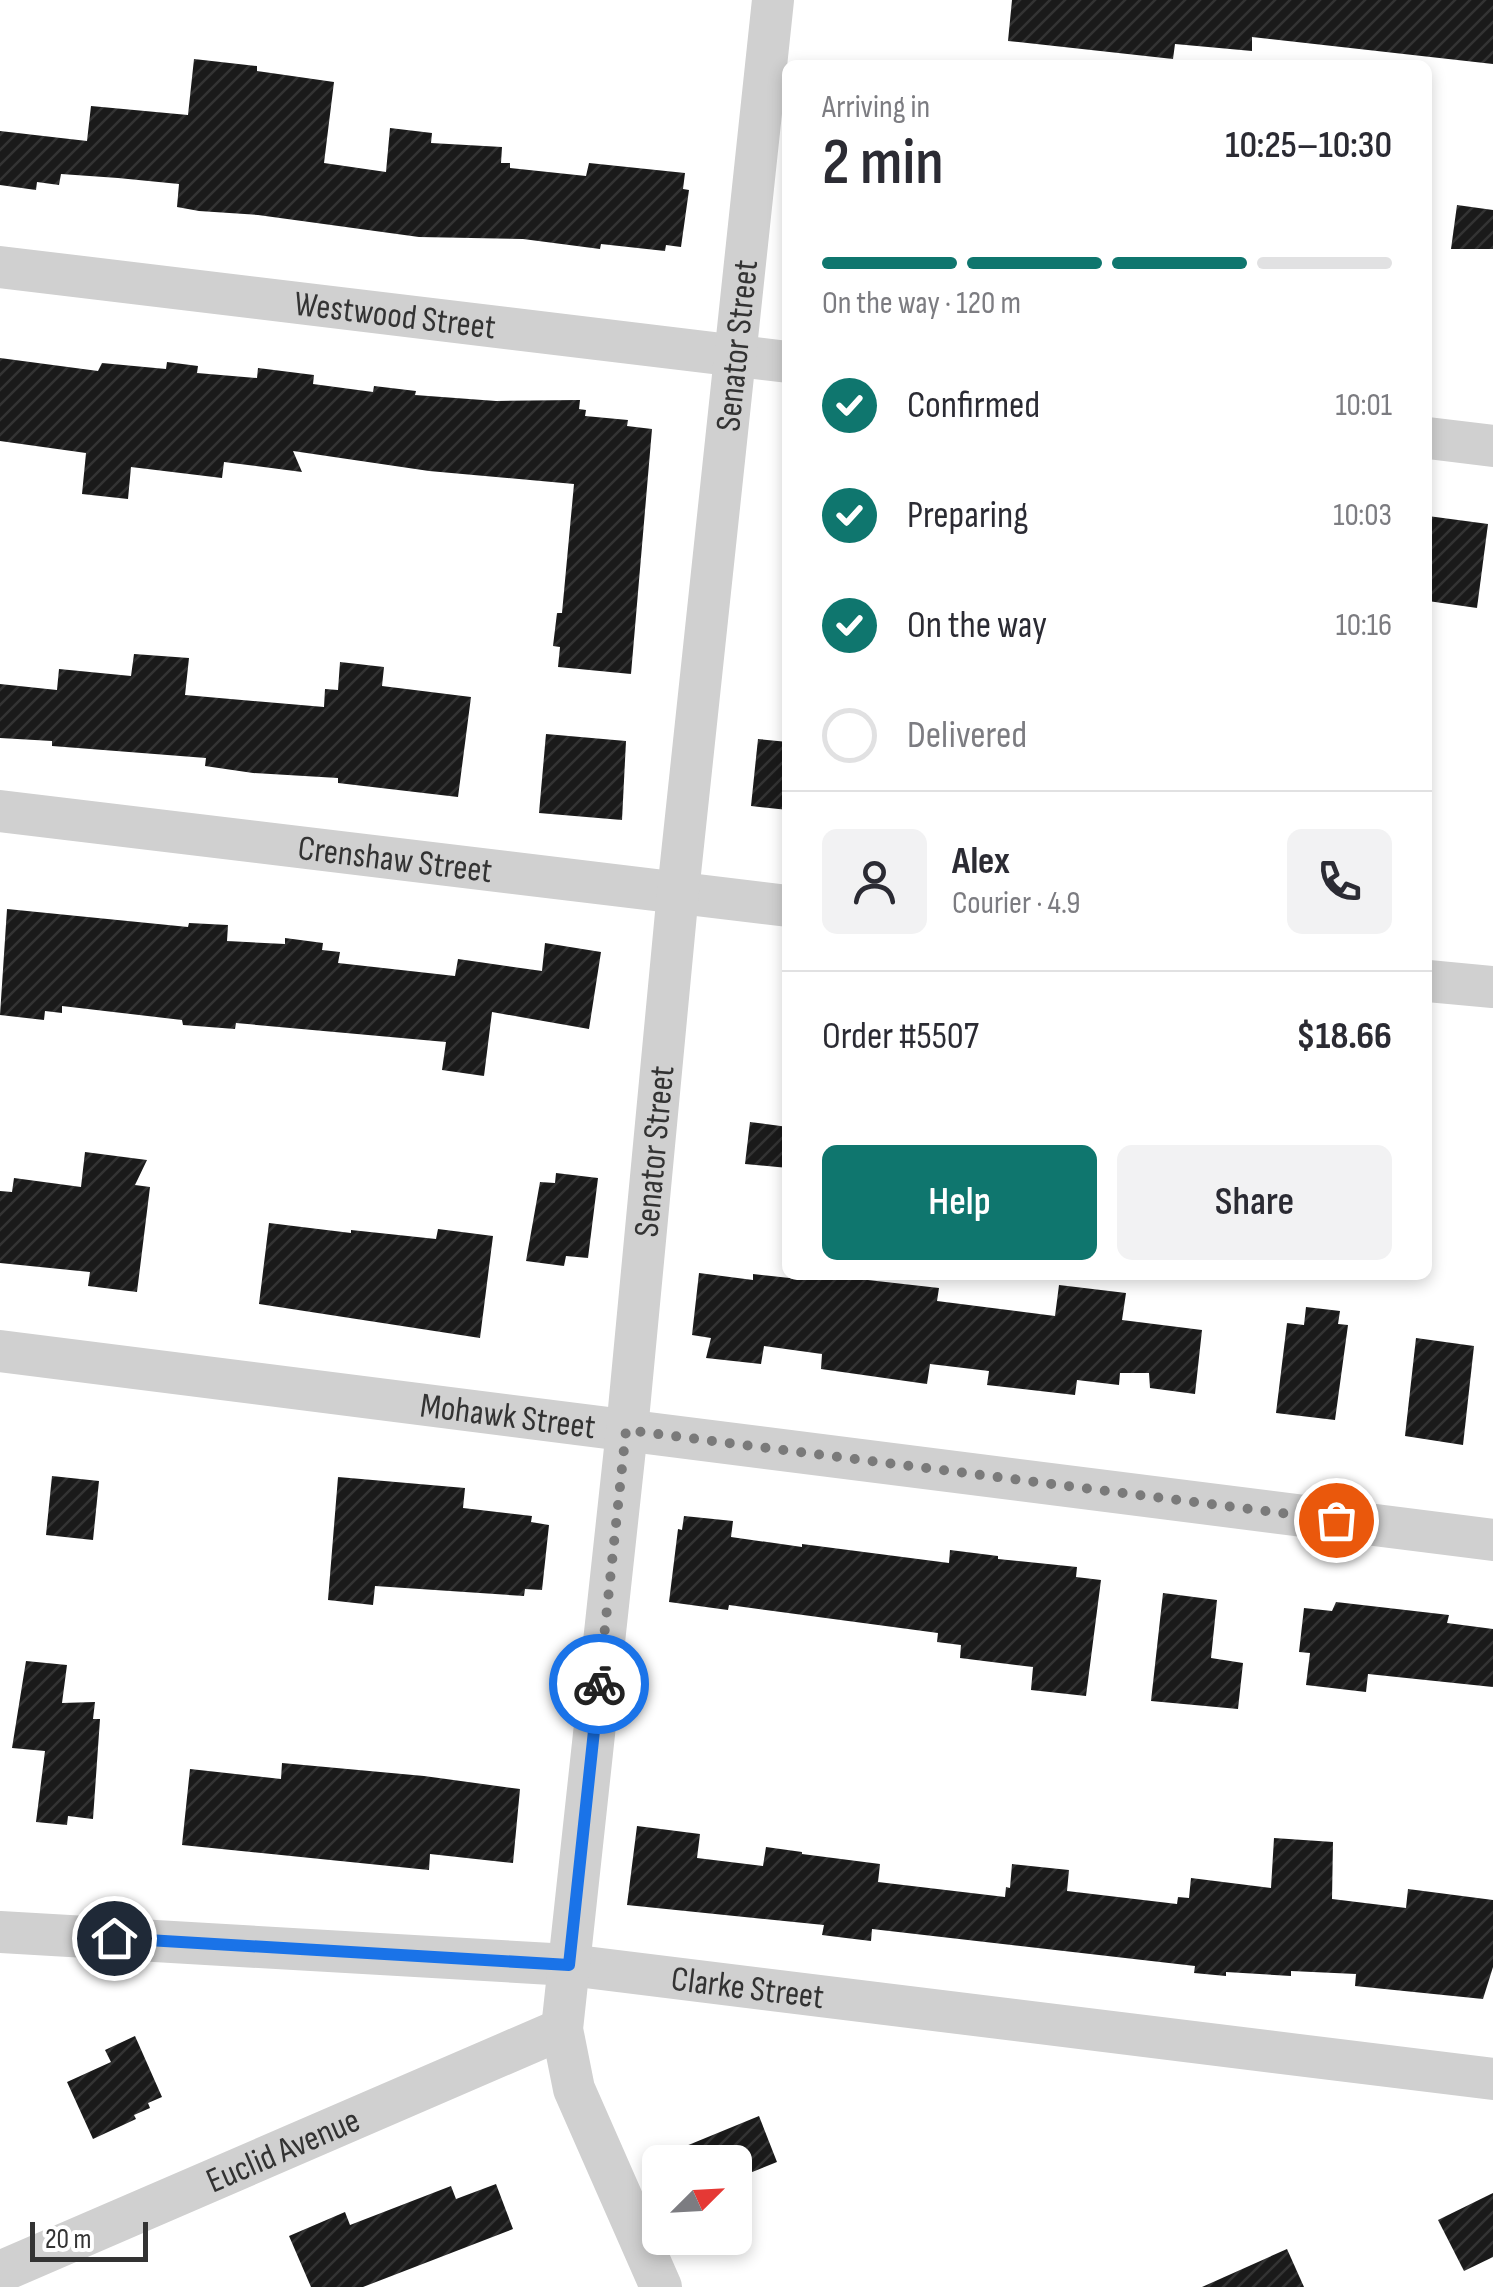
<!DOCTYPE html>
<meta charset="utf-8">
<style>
:root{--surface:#fff;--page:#f2f2f3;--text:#2b2b33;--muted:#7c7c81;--line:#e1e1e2;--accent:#0f766e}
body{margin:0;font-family:"Sofia Sans Condensed",sans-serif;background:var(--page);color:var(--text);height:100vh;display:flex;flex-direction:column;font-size:38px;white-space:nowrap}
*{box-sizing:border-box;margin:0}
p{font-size:32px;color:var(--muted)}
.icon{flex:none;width:55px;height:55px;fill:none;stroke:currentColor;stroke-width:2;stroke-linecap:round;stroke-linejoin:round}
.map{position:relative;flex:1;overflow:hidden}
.drawer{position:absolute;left:782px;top:60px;width:650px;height:1220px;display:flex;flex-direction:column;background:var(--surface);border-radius:15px;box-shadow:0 5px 15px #0003}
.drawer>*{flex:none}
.needle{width:65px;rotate:66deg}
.fabs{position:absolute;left:642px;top:2145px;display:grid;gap:20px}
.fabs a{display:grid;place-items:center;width:110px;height:110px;border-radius:15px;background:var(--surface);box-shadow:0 5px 15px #0003;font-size:50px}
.scale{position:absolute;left:30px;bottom:25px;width:118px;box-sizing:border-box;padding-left:10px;border:5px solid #333;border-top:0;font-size:28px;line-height:35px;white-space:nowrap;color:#333;-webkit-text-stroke:8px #fff;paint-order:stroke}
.pin{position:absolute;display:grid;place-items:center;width:85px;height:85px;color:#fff;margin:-42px;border:5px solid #fff;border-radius:50%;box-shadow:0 2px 10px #0007}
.courier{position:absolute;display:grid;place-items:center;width:100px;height:100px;margin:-50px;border:8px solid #1a73e8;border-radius:50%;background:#fff;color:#222;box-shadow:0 2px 12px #0007}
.head em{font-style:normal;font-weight:600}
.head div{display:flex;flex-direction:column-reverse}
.head{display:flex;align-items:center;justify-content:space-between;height:170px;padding:0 40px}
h1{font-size:65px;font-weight:600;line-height:75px}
.bar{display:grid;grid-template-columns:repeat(4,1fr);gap:15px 10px;align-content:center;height:120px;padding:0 40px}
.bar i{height:12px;border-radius:8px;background:var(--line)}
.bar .current{background:var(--accent)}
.bar p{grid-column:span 4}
.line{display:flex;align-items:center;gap:25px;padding:0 40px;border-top:2px solid var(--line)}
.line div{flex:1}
.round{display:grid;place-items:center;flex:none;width:105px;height:105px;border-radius:15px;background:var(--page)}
ol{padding:0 40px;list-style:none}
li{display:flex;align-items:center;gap:30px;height:110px}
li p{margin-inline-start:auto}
li .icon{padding:10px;border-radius:50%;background:var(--accent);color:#fff;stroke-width:4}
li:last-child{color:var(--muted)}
li i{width:55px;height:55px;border:5px solid var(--line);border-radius:50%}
.primary-button{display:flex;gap:20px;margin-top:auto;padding:20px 40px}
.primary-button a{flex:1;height:115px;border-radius:15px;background:var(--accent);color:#fff;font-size:40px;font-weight:600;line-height:115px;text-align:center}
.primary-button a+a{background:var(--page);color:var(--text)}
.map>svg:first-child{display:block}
.building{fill:url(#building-hatch)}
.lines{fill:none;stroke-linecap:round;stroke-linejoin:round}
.minor{stroke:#d0d0d0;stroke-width:42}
.done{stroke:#7a7a7a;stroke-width:10;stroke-dasharray:0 18}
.route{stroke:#1a73e8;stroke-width:12}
.labels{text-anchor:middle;stroke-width:10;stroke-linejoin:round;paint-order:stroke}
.street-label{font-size:35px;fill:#333;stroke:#fff}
</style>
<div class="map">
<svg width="1493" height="2287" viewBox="0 0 1493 2287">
<defs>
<pattern id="building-hatch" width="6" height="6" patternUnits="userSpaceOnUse" patternTransform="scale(2.5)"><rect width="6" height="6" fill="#1a1a1a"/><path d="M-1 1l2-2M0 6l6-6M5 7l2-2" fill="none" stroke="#333"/></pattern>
</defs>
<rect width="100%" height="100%" fill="#fff"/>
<g class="building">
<polygon points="1012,0 1493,0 1493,64 1252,37 1252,51 1175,44 1173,59 1008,41"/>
<polygon points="194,59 257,66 257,71 334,82 324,163 386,172 390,128 432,133 431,143 502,147 501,163 510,163 510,168 586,176 589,163 685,173 683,189 689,190 681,247 666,245 665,251 601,244 600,249 523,239 419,237 258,215 199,211 177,207 179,184 118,178 61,174 59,185 37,182 36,190 0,185 0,131 87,141 91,106 188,115"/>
<polygon points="1457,205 1493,210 1493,249 1451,249"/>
<polygon points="0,358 98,371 102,363 166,369 167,362 198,366 197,373 257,378 258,368 314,375 313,384 373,392 374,386 416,391 415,395 496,401 580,400 579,409 586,410 585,416 628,420 627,426 652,429 631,674 558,667 560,647 553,646 557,613 562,613 574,484 429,471 293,451 302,472 224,462 222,478 131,467 128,499 82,494 86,453 0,441"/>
<polygon points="1428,516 1488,524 1477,608 1428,601"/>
<polygon points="134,654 189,658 185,695 324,707 325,689 338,690 340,662 384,667 382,686 471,697 458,797 338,783 338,778 253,773 205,766 206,758 52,746 52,741 0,738 0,684 57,690 59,669 131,676"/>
<polygon points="546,734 626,741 622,820 539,813"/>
<polygon points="758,739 788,742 788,810 751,806"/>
<polygon points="7,909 188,927 189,923 228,925 227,941 285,944 285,938 323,943 322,950 340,952 338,963 455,976 458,959 542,971 545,943 601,952 589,1029 492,1012 484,1076 442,1070 446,1042 236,1023 235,1029 183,1025 182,1020 62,1006 62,1013 45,1011 44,1020 0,1015"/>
<polygon points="750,1122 788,1127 788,1168 745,1164"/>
<polygon points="85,1152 147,1160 135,1185 150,1187 137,1292 88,1286 90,1272 0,1263 0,1191 12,1192 14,1178 81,1187"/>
<polygon points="556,1173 598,1178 588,1258 566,1256 564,1266 526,1261 540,1182 555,1183"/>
<polygon points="269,1223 351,1233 351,1230 436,1239 438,1229 493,1236 480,1338 259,1304"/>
<polygon points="699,1273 753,1280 753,1274 808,1280 809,1275 860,1275 859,1279 939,1288 937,1301 1055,1316 1059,1285 1126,1293 1122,1320 1202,1330 1195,1394 1150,1388 1149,1373 1120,1373 1119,1385 1077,1380 1075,1395 987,1385 989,1371 930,1364 927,1384 821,1369 822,1354 764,1346 761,1364 706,1358 711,1338 692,1335"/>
<polygon points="1306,1307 1340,1311 1338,1324 1348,1325 1335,1420 1276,1413 1287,1323 1304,1325"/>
<polygon points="1416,1338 1474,1346 1463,1445 1405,1436"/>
<polygon points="52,1476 99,1481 93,1540 46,1535"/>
<polygon points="338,1477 465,1488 463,1508 532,1516 531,1522 549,1525 542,1590 525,1589 524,1596 375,1586 373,1605 328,1600"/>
<polygon points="684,1516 733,1521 731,1537 802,1547 802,1544 949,1563 950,1550 998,1556 998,1559 1077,1567 1076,1577 1101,1580 1086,1696 1031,1690 1033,1667 960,1658 961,1645 937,1642 938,1633 729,1605 728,1610 669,1602 678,1529 682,1530"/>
<polygon points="1163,1593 1217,1600 1211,1658 1243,1663 1238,1709 1151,1701"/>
<polygon points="1336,1602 1449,1615 1447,1623 1493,1629 1493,1687 1368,1674 1366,1692 1306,1685 1310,1653 1299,1652 1304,1608 1332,1611"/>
<polygon points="26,1661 67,1665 62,1703 95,1702 93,1719 100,1719 93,1819 68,1816 67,1825 36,1822 45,1751 12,1748"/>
<polygon points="282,1763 424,1776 520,1789 513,1863 430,1854 429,1870 182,1845 190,1769 281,1779"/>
<polygon points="637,1826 700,1834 697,1858 763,1866 766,1847 802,1852 802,1854 880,1864 878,1882 1005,1897 1006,1887 1010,1888 1012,1864 1069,1870 1067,1891 1177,1904 1178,1897 1189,1898 1191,1878 1271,1888 1274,1838 1333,1842 1332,1899 1406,1908 1408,1889 1493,1900 1493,1967 1483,1999 1355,1986 1356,1974 1291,1971 1291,1976 1226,1972 1226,1976 1194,1973 1195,1966 872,1929 871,1941 846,1938 822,1935 824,1925 627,1905"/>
<polygon points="135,2036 162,2097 148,2103 150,2108 134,2115 136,2119 93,2139 67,2082 111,2062 105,2050"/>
<polygon points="759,2116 777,2162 735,2179 735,2162 647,2162"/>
<polygon points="496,2184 513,2229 363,2287 311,2287 289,2236 345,2212 350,2225 451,2186 456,2199"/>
<polygon points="1493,2193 1493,2257 1464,2271 1438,2220"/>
<polygon points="1287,2249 1304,2287 1202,2287"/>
</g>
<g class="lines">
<g class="minor">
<path id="s1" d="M0,267L788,362"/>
<polyline points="1428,438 1493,446"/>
<path id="s2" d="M0,811L788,906"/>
<polyline points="1428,981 1493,987"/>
<path id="s3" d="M0,1351L1493,1540"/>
<path id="s4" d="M0,1932L569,1965L1493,2079"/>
<path id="s5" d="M0,2272L562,2029"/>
<path id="s6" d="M661,2287L574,2089L562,2029L627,1430L678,892L773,0"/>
</g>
</g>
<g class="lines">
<polyline class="done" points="599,1684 626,1430 1336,1520"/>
<polyline class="route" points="114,1938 569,1965 599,1684"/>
</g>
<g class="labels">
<g class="street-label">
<text dy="12" stroke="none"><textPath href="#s1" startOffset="398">Westwood Street</textPath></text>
<text dy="12" stroke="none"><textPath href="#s6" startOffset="1970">Senator Street</textPath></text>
<text dy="12" stroke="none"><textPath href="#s2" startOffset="398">Crenshaw Street</textPath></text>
<text dy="12" stroke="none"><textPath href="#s6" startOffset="1160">Senator Street</textPath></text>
<text dy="12" stroke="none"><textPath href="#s3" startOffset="512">Mohawk Street</textPath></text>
<text dy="12" stroke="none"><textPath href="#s4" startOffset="750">Clarke Street</textPath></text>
<text dy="12" stroke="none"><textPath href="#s5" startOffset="308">Euclid Avenue</textPath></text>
</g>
</g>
</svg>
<div class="fabs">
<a><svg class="needle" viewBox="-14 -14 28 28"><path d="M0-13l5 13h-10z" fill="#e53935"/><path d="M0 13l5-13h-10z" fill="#7c7c81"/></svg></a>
</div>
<div class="scale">20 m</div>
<div class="pin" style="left:1336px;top:1520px;background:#ea580c"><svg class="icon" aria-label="bag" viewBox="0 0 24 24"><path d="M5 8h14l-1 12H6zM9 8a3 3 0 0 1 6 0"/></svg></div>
<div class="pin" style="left:114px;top:1938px;background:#1f2937"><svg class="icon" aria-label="home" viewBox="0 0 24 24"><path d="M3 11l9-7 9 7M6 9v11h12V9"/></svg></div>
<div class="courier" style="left:599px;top:1684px"><svg class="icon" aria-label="bike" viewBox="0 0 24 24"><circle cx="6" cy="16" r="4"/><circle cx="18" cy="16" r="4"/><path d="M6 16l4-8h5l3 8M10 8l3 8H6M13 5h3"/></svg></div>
<section class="drawer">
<div class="head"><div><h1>2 min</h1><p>Arriving in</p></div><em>10:25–10:30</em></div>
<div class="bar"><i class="current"></i><i class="current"></i><i class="current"></i><i></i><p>On the way · 120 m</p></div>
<ol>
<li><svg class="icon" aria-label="check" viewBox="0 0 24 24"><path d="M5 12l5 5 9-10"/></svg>Confirmed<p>10:01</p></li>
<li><svg class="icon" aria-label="check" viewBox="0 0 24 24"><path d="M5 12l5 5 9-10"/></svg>Preparing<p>10:03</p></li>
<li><svg class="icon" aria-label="check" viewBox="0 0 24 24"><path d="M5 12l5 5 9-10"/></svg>On the way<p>10:16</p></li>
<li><i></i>Delivered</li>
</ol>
<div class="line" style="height:180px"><a class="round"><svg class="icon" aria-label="person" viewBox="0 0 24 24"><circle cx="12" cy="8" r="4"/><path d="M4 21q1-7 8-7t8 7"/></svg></a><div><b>Alex</b><p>Courier · 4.9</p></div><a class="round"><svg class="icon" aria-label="phone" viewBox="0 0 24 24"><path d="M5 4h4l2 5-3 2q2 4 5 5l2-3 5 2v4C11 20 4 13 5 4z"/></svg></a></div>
<div class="line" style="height:130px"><div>Order #5507</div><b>$18.66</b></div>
<div class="primary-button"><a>Help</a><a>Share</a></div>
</section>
</div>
